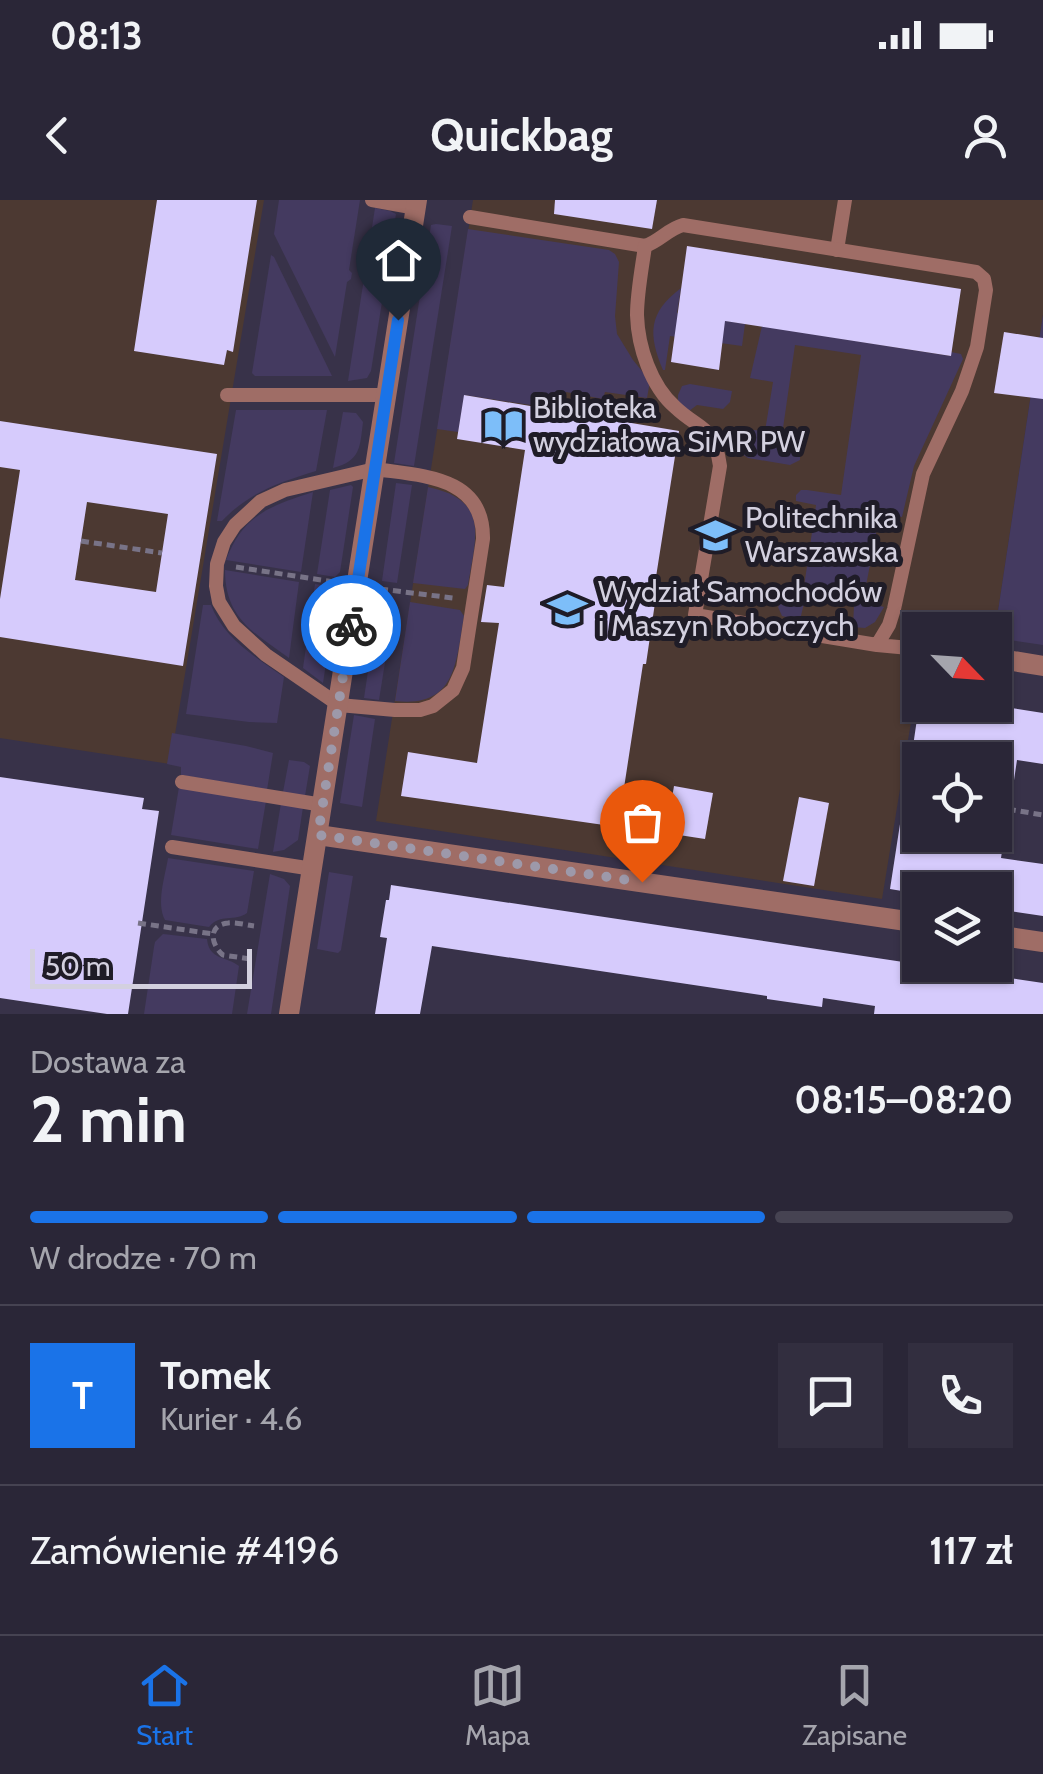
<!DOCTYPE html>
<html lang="pl">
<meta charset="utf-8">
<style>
:root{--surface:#2a2637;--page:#322e3f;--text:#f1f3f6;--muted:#a5a5ad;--line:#464352;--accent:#1a73e8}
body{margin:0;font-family:Cabin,sans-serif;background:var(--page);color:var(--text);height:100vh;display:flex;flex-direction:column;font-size:38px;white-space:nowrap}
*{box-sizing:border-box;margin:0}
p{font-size:32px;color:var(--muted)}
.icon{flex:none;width:55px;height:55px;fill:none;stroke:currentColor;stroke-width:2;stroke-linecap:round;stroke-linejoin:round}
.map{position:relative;height:814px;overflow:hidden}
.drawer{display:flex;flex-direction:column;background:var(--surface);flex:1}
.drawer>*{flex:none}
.needle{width:65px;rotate:115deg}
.controls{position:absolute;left:902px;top:412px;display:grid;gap:20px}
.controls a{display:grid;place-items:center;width:110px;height:110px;border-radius:0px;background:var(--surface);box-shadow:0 2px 8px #0004,0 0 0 2px var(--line);font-size:50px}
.scale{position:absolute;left:30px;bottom:25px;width:222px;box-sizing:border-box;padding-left:10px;border:5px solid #d3d0df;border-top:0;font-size:28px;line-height:35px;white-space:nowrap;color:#d3d0df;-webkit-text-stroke:8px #1f1c27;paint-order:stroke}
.pin{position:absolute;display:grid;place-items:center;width:85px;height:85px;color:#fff;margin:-102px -42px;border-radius:50% 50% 50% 0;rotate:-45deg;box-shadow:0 0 10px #0007}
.pin .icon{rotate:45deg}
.courier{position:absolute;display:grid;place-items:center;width:100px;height:100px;margin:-50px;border:8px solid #1a73e8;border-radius:50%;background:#fff;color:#222;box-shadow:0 2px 12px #0007}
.summary em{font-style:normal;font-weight:800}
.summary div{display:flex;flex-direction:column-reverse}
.summary{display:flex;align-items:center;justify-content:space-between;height:170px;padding:0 30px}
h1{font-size:65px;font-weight:800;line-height:75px}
.bar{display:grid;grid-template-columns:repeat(4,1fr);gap:15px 10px;align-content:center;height:120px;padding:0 30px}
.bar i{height:12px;border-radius:8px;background:var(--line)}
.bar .selected{background:var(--accent)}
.bar p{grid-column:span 4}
.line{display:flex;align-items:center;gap:25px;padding:0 30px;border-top:2px solid var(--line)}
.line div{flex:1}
.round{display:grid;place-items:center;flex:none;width:105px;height:105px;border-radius:0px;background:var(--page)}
.status{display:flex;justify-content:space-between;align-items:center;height:70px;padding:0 50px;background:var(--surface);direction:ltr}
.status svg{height:28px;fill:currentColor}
header{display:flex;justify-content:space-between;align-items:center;height:130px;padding:0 30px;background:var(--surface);font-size:45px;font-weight:800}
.dock{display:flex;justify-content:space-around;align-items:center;height:140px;border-top:2px solid var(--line);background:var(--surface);font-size:28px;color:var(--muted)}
.dock a{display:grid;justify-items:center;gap:5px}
.dock .selected{color:var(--accent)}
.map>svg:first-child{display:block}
.education{fill:#4c3932}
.green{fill:#443a60}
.building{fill:#d6cbfc;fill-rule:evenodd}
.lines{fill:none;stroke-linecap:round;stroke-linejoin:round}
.path{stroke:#787387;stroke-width:5;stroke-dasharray:8 5;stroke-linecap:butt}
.lane{stroke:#9f6d66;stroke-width:14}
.street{stroke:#9f6d66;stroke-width:20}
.done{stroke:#9d99aa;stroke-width:10;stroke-dasharray:0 18}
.route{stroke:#1a73e8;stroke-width:12}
.labels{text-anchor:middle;stroke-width:10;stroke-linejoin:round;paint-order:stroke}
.poi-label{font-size:30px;fill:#d3d0df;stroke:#1f1c27;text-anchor:start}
</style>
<div class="status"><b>08:13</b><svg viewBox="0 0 49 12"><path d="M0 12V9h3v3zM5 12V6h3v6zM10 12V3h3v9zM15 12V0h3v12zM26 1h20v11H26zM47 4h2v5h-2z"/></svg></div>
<header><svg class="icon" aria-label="back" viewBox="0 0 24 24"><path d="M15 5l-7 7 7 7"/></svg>Quickbag<svg class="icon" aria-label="person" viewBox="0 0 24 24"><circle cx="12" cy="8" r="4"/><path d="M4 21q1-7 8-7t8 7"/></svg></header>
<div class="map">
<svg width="1043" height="814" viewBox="0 0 1043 814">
<rect width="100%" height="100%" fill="#383249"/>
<g class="education">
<polygon points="0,0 264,0 170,564 0,538"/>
<polygon points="473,0 1043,0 1043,115 995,431 946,430 928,427 927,430 920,430 920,467 882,699 376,621"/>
</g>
<g class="green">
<polygon points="279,0 360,0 349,70 352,73 351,79 347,82 335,157 274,34"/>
<polygon points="375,8 390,11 396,14 371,171 367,178 348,181"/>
<polygon points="436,24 452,26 414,266 394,263 431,25"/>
<polygon points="468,29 609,50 615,54 619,62 615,116 617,134 633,160 650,181 647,198 605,192 603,199 566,192 563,210 465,195 458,232 437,229"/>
<polygon points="271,55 274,57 332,176 255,176 252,173"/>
<path d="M681,88L677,113L745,124L742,146L670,136L665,170H663C648,134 648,113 681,88Z"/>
<polygon points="1043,115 1043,445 995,438 995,431"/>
<polygon points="762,126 950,156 951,152 961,154 963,159 914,266 902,317 880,313 863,401 884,407 875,422 865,428 853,427 854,406 805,399 800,420 782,416 778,407 780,404 801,407 816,305 796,301 796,295 801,290 807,290 841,295 861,155 795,145 780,249 800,253 800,260 790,265 748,258 739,252 743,229 765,231 773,182 750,178"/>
<polygon points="690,184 732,191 730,202 723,209 697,205 689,211 678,204 678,195 682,186"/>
<path d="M236,210H327L316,271C280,282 248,293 222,321H217Z"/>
<path d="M343,212L356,213L363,222C360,246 361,261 333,268Z"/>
<polygon points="396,283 412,285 397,383 382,381"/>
<polygon points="351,285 353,287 340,372 335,377 317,374 330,290"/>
<path d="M428,287C490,300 476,336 468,385L465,389L413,383Z"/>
<path d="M313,292L301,372L226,360C243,315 270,306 313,292Z"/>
<path d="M225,370L299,382L289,458C254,433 225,418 225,370Z"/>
<polygon points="315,384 335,387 337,391 323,483 303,468"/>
<polygon points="379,397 395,400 379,500 364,498"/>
<path d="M410,402L460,410L464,416C456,463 456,508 395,501Z"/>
<path d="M203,405H211C223,438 257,458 284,477L277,523L249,522L186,514Z"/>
<polygon points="354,515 375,519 362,607 340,603"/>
<polygon points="172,533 246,546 273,553 267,590 181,575 181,567 167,564"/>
<polygon points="289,560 304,562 310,566 305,596 283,592"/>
<polygon points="179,587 266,601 258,649 171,635"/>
<polygon points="281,603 303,607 298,640 284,650 273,652"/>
<path d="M168,658L254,671L247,713C235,722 220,713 209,727L165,720C156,703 165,677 168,658Z"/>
<polygon points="329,672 353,676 341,750 338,753 317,749"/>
<polygon points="270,674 284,679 290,686 271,814 247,814"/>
<path d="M163,734L207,739C209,760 226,756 239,766L232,814H144L154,747L155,742Z"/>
</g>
<g class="building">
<polygon points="157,0 257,0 233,152 227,150 224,165 134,151"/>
<polygon points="555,0 657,0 652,29 554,14"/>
<polygon points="687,46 961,89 951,156 725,121 719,170 671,162"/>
<polygon points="1004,132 1043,138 1043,199 994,193"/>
<polygon points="464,195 679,231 653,396 656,396 646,464 643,464 618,627 401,596 408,552 477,563 499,423 481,422 487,385 504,387 525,250 457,239"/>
<path d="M0,221L217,254L183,466L0,437V399L20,270L0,267ZM87,302L168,314L156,392L75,380Z"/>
<polygon points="925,505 992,505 1043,513 1043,564 1017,560 1009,614 995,613 995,560 911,560 917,519 923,520"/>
<polygon points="0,577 144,598 142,609 159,611 128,814 107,814 0,798"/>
<polygon points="906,585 920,586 920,635 938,635 1003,645 1001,658 1043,664 1043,716 995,709 995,690 920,690 920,694 890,689"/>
<polygon points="674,586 713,593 705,639 666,633"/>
<polygon points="799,597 829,603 814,686 783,681"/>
<polygon points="391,685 1043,783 1043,814 874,814 875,806 823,798 822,807 767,799 767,796 432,746 420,814 375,814 387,738 380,737 386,700 389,700"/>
</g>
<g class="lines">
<g class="path">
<polyline points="81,341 162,353"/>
<polyline points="236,367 334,382"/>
<polyline points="380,389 453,398"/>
<polyline points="995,607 1043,615"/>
<polyline points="138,723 213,734"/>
<path d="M250,759L223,755C211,745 207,725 228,723C236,722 246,725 254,726"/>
</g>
<g class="lane">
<polyline points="372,0 416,8"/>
<polyline points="470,17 645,46"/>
<polyline points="837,50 845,0"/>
<polyline points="227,195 387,195"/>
<path d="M375,269C422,276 484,276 483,339L463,468L453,490L433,506L420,510H395L339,505L266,455L234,426L219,402L216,386L217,364L224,342L235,325L261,301L285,290Z"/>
<path d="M877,445L889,425L894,409L923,274L962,191L977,147L986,90L984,79L976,72L958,69L683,25C668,29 660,41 645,46C642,68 637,93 637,115C638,147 651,186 675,207C700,231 714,224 720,266L695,415L877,445L920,449"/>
<polyline points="182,582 323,605"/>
<polyline points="172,647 313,669"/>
</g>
<g class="street">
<polyline points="995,458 1043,466"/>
<polyline points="318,635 920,723"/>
<polyline points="995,735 1043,742"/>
<polyline points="289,814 417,0"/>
</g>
</g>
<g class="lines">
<polyline class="done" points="351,425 318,635 642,682"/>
<polyline class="route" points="351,425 398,120"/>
</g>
<defs>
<symbol id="library-bare" viewBox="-9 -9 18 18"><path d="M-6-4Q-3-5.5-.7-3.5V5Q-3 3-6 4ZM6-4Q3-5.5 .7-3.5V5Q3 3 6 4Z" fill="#7dbef9" stroke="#1f1c27" stroke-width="2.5" paint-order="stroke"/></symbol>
<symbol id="university-bare" viewBox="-9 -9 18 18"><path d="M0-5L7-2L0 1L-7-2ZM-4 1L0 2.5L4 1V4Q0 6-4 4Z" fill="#7dbef9" stroke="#1f1c27" stroke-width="2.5" paint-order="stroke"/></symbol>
</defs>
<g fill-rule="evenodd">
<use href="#library-bare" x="476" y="198" width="55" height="55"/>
<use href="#university-bare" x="688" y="308" width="55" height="55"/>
<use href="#university-bare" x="540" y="382" width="55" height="55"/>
</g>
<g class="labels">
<g class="poi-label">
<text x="533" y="218">Biblioteka<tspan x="533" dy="34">wydziałowa SiMR PW</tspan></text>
<text x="745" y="328">Politechnika<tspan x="745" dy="34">Warszawska</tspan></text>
<text x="598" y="402">Wydział Samochodów<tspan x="598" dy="34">i Maszyn Roboczych</tspan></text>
</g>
</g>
</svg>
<div class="controls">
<a><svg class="needle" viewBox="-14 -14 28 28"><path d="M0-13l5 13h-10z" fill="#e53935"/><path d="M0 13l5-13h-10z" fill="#a5a5ad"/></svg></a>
<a><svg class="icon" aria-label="locate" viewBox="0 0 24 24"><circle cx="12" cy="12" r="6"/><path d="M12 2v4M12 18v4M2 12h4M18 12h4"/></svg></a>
<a><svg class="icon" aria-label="layers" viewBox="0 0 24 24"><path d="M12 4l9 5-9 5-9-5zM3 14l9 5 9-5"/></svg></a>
</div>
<div class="scale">50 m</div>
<div class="pin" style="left:642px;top:682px;background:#ea580c"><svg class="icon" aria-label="bag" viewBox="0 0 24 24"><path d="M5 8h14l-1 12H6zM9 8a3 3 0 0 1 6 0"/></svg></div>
<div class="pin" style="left:398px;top:120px;background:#1f2937"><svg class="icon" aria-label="home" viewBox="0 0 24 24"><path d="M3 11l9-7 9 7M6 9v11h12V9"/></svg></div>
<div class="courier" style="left:351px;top:425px"><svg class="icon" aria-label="bike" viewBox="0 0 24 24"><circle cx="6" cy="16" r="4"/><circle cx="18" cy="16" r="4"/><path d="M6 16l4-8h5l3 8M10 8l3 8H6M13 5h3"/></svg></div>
</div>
<section class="drawer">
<div class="summary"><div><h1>2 min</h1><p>Dostawa za</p></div><em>08:15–08:20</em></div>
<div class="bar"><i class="selected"></i><i class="selected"></i><i class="selected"></i><i></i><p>W drodze · 70 m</p></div>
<div class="line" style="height:180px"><b class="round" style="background:var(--accent);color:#fff">T</b><div><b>Tomek</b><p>Kurier · 4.6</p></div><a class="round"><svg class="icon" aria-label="chat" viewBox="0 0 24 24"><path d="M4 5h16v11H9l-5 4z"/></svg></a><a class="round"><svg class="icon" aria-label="phone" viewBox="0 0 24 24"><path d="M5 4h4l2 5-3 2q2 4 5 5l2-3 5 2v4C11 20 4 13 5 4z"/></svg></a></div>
<div class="line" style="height:130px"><div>Zamówienie #4196</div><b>117 zł</b></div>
</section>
<nav class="dock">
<a class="selected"><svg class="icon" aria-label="home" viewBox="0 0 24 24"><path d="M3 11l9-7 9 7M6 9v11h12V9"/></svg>Start</a>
<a><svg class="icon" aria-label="map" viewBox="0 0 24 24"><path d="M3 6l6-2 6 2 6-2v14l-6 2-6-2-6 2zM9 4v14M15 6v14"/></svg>Mapa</a>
<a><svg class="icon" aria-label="saved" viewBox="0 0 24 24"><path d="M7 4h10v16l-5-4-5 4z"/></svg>Zapisane</a>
</nav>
